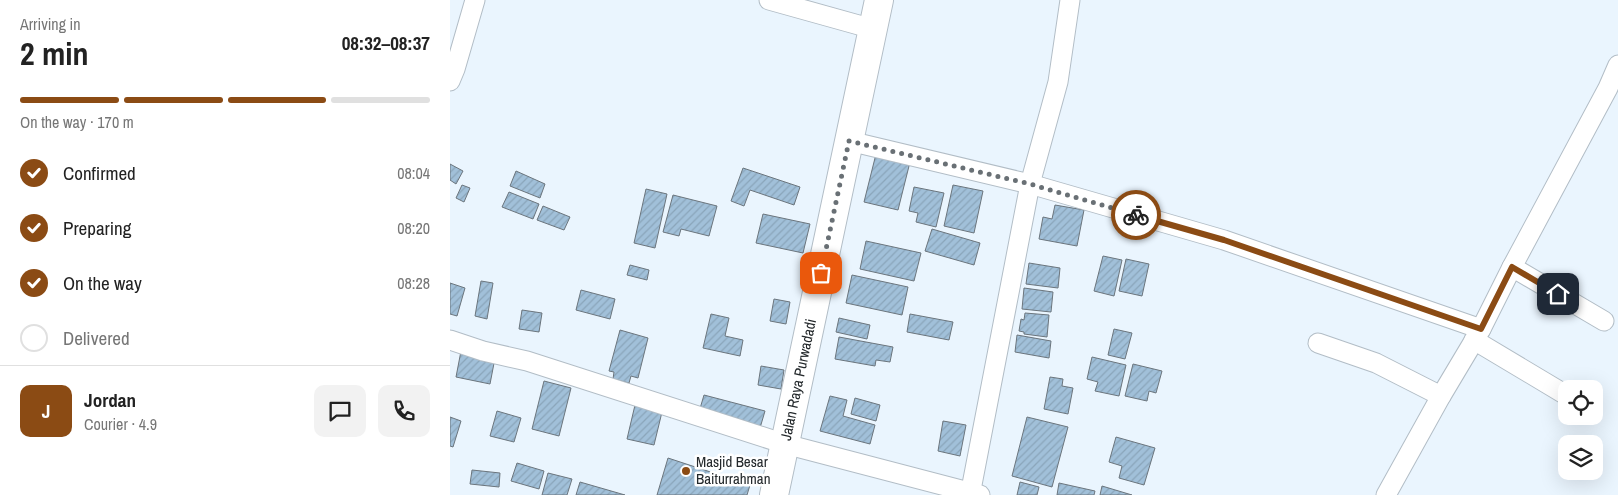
<!DOCTYPE html>
<meta charset="utf-8">
<style>
:root{--surface:#fff;--page:#f2f2f2;--text:#222;--muted:#767676;--line:#e0e0e0;--accent:#8b4b14}
body{margin:0;font-family:"Archivo Narrow",sans-serif;background:var(--page);color:var(--text);height:100vh;display:flex;flex-direction:column;font-size:19px;white-space:nowrap}
*{box-sizing:border-box;margin:0}
p{font-size:16px;color:var(--muted)}
.icon{flex:none;width:28px;height:28px;fill:none;stroke:currentColor;stroke-width:2;stroke-linecap:round;stroke-linejoin:round}
.map{position:relative;flex:1;overflow:hidden}
.details{display:flex;flex-direction:column;background:var(--surface);width:450px}
.details>*{flex:none}
.controls{position:absolute;left:1108px;top:380px;display:grid;gap:10px}
.controls a{display:grid;place-items:center;width:45px;height:45px;border-radius:10px;background:var(--surface);box-shadow:0 5px 20px #0002;font-size:25px}
.pin{position:absolute;display:grid;place-items:center;width:42px;height:42px;color:#fff;margin:-21px;border-radius:10px;box-shadow:0 2px 8px #0006}
.courier{position:absolute;display:grid;place-items:center;width:50px;height:50px;margin:-25px;border:4px solid #8b4b14;border-radius:50%;background:#fff;color:#222;box-shadow:0 1px 6px #0007}
.head em{font-style:normal;font-weight:800}
.head div{display:flex;flex-direction:column-reverse}
.head{display:flex;align-items:center;justify-content:space-between;height:85px;padding:0 20px}
h1{font-size:32px;font-weight:800;line-height:38px}
.bar{display:grid;grid-template-columns:repeat(4,1fr);gap:8px 5px;align-content:center;height:60px;padding:0 20px}
.bar i{height:6px;border-radius:4px;background:var(--line)}
.bar .on{background:var(--accent)}
.bar p{grid-column:span 4}
.line{display:flex;align-items:center;gap:12px;padding:0 20px;border-top:1px solid var(--line)}
.line div{flex:1}
.round{display:grid;place-items:center;flex:none;width:52px;height:52px;border-radius:10px;background:var(--page)}
ol{padding:0 20px;list-style:none}
li{display:flex;align-items:center;gap:15px;height:55px}
li p{margin-inline-start:auto}
li .icon{padding:5px;border-radius:50%;background:var(--accent);color:#fff;stroke-width:4}
li:last-child{color:var(--muted)}
li i{width:28px;height:28px;border:2px solid var(--line);border-radius:50%}
main{display:flex;flex:1;min-height:0}
.map>svg:first-child{display:block}
.building{fill:url(#building-hatch);stroke:#6b757d}
.lines{fill:none;stroke-linecap:round;stroke-linejoin:round}
.street-casing{stroke:#b2bdc6;stroke-width:21}
.primary-casing{stroke:#b2bdc6;stroke-width:30}
.street{stroke:#fff;stroke-width:19}
.primary{stroke:#fff;stroke-width:28}
.done{stroke:#697075;stroke-width:5;stroke-dasharray:0 9}
.route{stroke:#8b4b14;stroke-width:6}
.poi-dot{fill:#8b4b14;stroke:#fff;stroke-width:2}
.labels{text-anchor:middle;stroke-width:5;stroke-linejoin:round;paint-order:stroke}
.street-label{font-size:15px;fill:#23282b;stroke:#fff}
.poi-label{font-size:15px;fill:#23282b;stroke:#fff;text-anchor:start}
</style>
<main>
<section class="details">
<div class="head"><div><h1>2 min</h1><p>Arriving in</p></div><em>08:32–08:37</em></div>
<div class="bar"><i class="on"></i><i class="on"></i><i class="on"></i><i></i><p>On the way · 170 m</p></div>
<ol>
<li><svg class="icon" aria-label="check" viewBox="0 0 24 24"><path d="M5 12l5 5 9-10"/></svg>Confirmed<p>08:04</p></li>
<li><svg class="icon" aria-label="check" viewBox="0 0 24 24"><path d="M5 12l5 5 9-10"/></svg>Preparing<p>08:20</p></li>
<li><svg class="icon" aria-label="check" viewBox="0 0 24 24"><path d="M5 12l5 5 9-10"/></svg>On the way<p>08:28</p></li>
<li><i></i>Delivered</li>
</ol>
<div class="line" style="height:90px"><b class="round" style="background:var(--accent);color:#fff">J</b><div><b>Jordan</b><p>Courier · 4.9</p></div><a class="round"><svg class="icon" aria-label="chat" viewBox="0 0 24 24"><path d="M4 5h16v11H9l-5 4z"/></svg></a><a class="round"><svg class="icon" aria-label="phone" viewBox="0 0 24 24"><path d="M5 4h4l2 5-3 2q2 4 5 5l2-3 5 2v4C11 20 4 13 5 4z"/></svg></a></div>
</section>
<div class="map">
<svg width="1168" height="495" viewBox="0 0 1168 495">
<defs>
<pattern id="building-hatch" width="6" height="6" patternUnits="userSpaceOnUse" patternTransform="scale(1.25)"><rect width="6" height="6" fill="#a1c0d9"/><path d="M-1 1l2-2M0 6l6-6M5 7l2-2" fill="none" stroke="#8aa5ba"/></pattern>
</defs>
<rect width="100%" height="100%" fill="#eaf5fe"/>
<g class="building">
<polygon points="426,154 460,162 448,210 414,202"/>
<polygon points="0,164 13,171 6,184 0,180"/>
<polygon points="293,168 350,187 344,205 300,190 294,206 281,201"/>
<polygon points="66,171 95,184 90,198 60,186"/>
<polygon points="12,185 20,188 14,202 6,198"/>
<polygon points="503,185 533,191 524,233 494,226"/>
<polygon points="464,187 494,193 486,227 466,222 468,213 459,211"/>
<polygon points="196,189 217,194 205,248 184,243"/>
<polygon points="59,192 89,204 83,219 52,207"/>
<polygon points="223,195 267,206 259,236 231,229 229,236 213,232"/>
<polygon points="605,205 634,210 627,246 589,239 593,217 602,219"/>
<polygon points="93,206 120,217 114,230 87,220"/>
<polygon points="313,214 360,224 353,253 306,243"/>
<polygon points="482,229 530,243 524,265 475,251"/>
<polygon points="416,241 471,253 464,281 410,269"/>
<polygon points="653,256 672,260 664,296 644,291"/>
<polygon points="676,259 699,264 692,296 669,291"/>
<polygon points="579,263 610,268 608,288 576,284"/>
<polygon points="180,265 199,270 197,280 177,275"/>
<polygon points="402,275 458,287 452,315 396,303"/>
<polygon points="31,281 43,283 37,319 25,316"/>
<polygon points="0,283 15,288 7,316 0,314"/>
<polygon points="574,288 603,292 601,312 572,309"/>
<polygon points="131,290 165,299 160,319 126,310"/>
<polygon points="324,299 340,302 336,324 320,321"/>
<polygon points="72,310 92,313 89,332 69,329"/>
<polygon points="575,313 599,315 597,337 574,334 574,332 569,331 571,319 574,320"/>
<polygon points="261,314 279,318 275,336 293,340 290,356 253,348"/>
<polygon points="460,314 503,322 499,340 457,332"/>
<polygon points="389,318 420,325 417,339 386,332"/>
<polygon points="664,329 682,333 675,359 658,355"/>
<polygon points="170,330 198,338 188,378 181,376 179,383 163,379 164,372 159,371"/>
<polygon points="567,335 601,341 599,358 565,352"/>
<polygon points="389,337 443,347 440,362 426,360 425,366 385,359"/>
<polygon points="11,351 45,358 40,384 6,377"/>
<polygon points="642,357 676,365 669,396 645,391 648,382 637,379"/>
<polygon points="683,364 712,371 706,393 699,391 697,401 675,396"/>
<polygon points="311,366 334,370 331,389 308,385"/>
<polygon points="600,377 613,379 612,386 623,388 618,414 594,409"/>
<polygon points="94,381 121,388 109,436 82,429"/>
<polygon points="254,395 315,411 310,428 249,412"/>
<polygon points="380,396 397,400 393,416 425,425 420,444 370,431"/>
<polygon points="405,398 430,405 426,421 401,414"/>
<polygon points="185,405 212,412 204,445 177,439"/>
<polygon points="47,411 71,418 64,442 40,436"/>
<polygon points="0,417 11,421 3,447 0,446"/>
<polygon points="577,417 618,427 602,487 562,476"/>
<polygon points="493,421 516,425 510,456 488,451"/>
<polygon points="666,437 705,448 694,485 669,478 672,466 659,462"/>
<polygon points="218,458 300,485 297,495 207,495"/>
<polygon points="67,463 94,471 89,489 61,481"/>
<polygon points="22,470 50,473 49,487 20,484"/>
<polygon points="98,473 122,479 117,495 92,495"/>
<polygon points="130,482 175,495 126,495"/>
<polygon points="570,482 589,487 587,495 567,495"/>
<polygon points="609,483 645,491 644,495 607,495"/>
<polygon points="652,486 682,495 650,495"/>
</g>
<g class="lines">
<defs>
<g id="street">
<polyline points="319,0 423,29"/>
<polyline points="0,81 5,69 25,0"/>
<polyline points="399,141 580,184 774,240 1031,329"/>
<polyline points="1154,321 1062,267 1158,88 1168,65"/>
<polyline points="0,340 33,351 77,361 335,444 530,495"/>
<polyline points="1024,340 1116,395"/>
<polyline points="868,343 926,363 991,396"/>
<polyline points="520,495 580,184 608,82 620,0"/>
<polyline points="936,495 991,396 1031,329 1062,267"/>
</g>
<g id="primary">
<path id="s1" d="M324,495L429,0"/>
</g>
</defs>
<use href="#street" class="street-casing"/>
<use href="#primary" class="primary-casing"/>
<use href="#street" class="street"/>
<use href="#primary" class="primary"/>
</g>
<g class="lines">
<polyline class="done" points="371,273 399,141 580,184 686,215"/>
<polyline class="route" points="686,215 774,240 1031,329 1062,267 1108,294"/>
</g>
<circle class="poi-dot" cx="236" cy="471" r="5"/>
<g class="labels">
<g class="street-label">
<text dy="5" stroke="none"><textPath href="#s1" startOffset="118">Jalan Raya Purwadadi</textPath></text>
</g>
<g class="poi-label">
<text x="246" y="467">Masjid Besar<tspan x="246" dy="17">Baiturrahman</tspan></text>
</g>
</g>
</svg>
<div class="controls">
<a><svg class="icon" aria-label="locate" viewBox="0 0 24 24"><circle cx="12" cy="12" r="6"/><path d="M12 2v4M12 18v4M2 12h4M18 12h4"/></svg></a>
<a><svg class="icon" aria-label="layers" viewBox="0 0 24 24"><path d="M12 4l9 5-9 5-9-5zM3 14l9 5 9-5"/></svg></a>
</div>
<div class="pin" style="left:371px;top:273px;background:#ea580c"><svg class="icon" aria-label="bag" viewBox="0 0 24 24"><path d="M5 8h14l-1 12H6zM9 8a3 3 0 0 1 6 0"/></svg></div>
<div class="pin" style="left:1108px;top:294px;background:#1f2937"><svg class="icon" aria-label="home" viewBox="0 0 24 24"><path d="M3 11l9-7 9 7M6 9v11h12V9"/></svg></div>
<div class="courier" style="left:686px;top:215px"><svg class="icon" aria-label="bike" viewBox="0 0 24 24"><circle cx="6" cy="16" r="4"/><circle cx="18" cy="16" r="4"/><path d="M6 16l4-8h5l3 8M10 8l3 8H6M13 5h3"/></svg></div>
</div>
</main>
